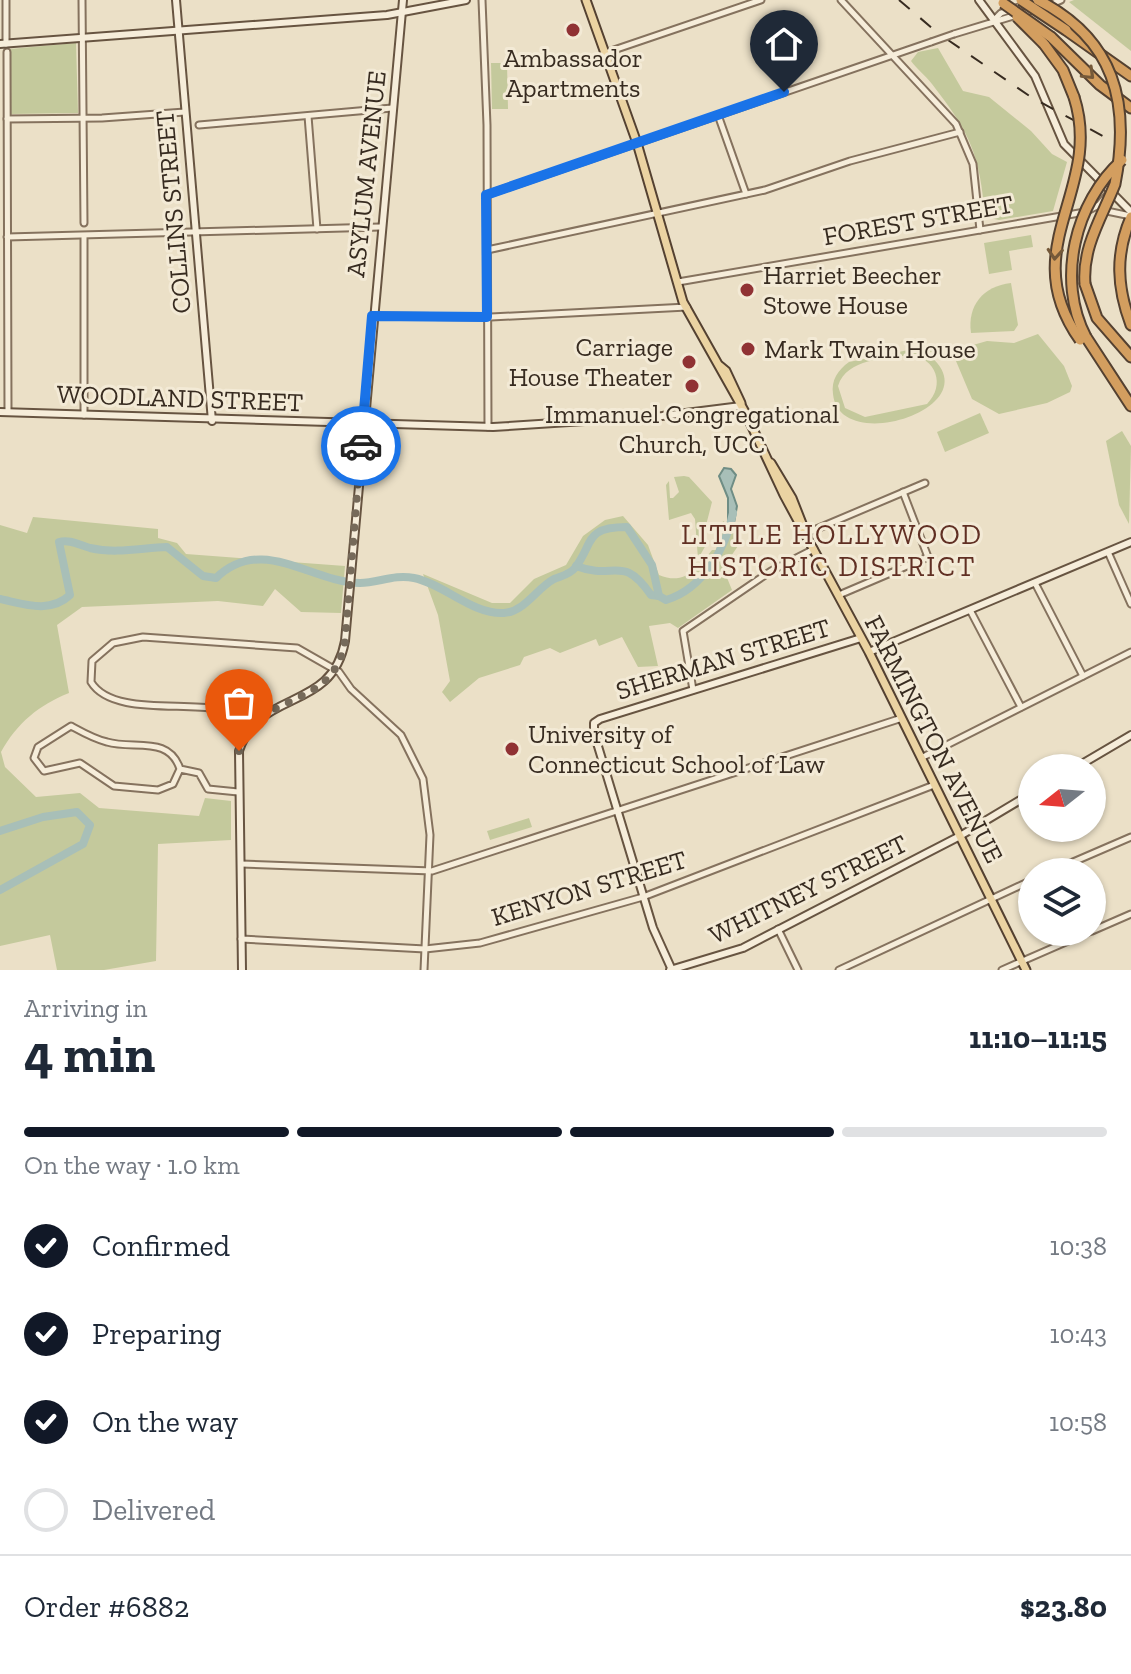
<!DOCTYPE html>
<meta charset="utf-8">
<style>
:root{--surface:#fff;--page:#f6f6f7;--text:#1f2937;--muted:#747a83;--line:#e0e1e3;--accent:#111827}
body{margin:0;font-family:"Zilla Slab",serif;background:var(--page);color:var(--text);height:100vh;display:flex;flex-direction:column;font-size:30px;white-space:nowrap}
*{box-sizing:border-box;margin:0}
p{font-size:26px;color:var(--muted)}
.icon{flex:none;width:44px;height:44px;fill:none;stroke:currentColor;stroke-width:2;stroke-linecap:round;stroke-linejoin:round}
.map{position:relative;height:970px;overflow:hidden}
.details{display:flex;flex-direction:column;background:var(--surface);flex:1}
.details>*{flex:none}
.needle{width:52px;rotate:253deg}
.fabs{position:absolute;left:1018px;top:754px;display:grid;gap:16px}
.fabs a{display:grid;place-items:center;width:88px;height:88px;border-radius:50%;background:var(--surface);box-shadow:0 2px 6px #0004;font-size:40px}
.pin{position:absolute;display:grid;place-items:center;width:68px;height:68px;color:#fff;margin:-82px -34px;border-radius:50% 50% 50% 0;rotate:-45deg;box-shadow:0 0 8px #0007}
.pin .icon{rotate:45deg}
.courier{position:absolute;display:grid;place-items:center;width:80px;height:80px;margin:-40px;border:6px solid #1a73e8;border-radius:50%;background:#fff;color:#222;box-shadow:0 2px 10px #0007}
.head em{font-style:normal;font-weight:700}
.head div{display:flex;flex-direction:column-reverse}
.head{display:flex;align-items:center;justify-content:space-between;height:136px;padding:0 24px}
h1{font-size:52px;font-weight:700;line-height:60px}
.bar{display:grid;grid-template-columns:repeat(4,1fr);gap:12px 8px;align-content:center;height:96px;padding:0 24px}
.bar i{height:10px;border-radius:6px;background:var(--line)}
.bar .on{background:var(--accent)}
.bar p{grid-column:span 4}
.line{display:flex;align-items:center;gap:20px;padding:0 24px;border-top:2px solid var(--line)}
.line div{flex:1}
ol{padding:0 24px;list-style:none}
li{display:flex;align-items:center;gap:24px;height:88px}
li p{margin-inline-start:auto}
li .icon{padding:8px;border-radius:50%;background:var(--accent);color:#fff;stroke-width:4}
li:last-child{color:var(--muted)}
li i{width:44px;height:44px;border:4px solid var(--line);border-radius:50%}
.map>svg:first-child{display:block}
.green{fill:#c4c99c;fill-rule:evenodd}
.water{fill:#a8bfb8;stroke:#6f8d85;stroke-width:2}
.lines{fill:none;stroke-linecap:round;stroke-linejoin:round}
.river{stroke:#a8bfb8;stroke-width:8}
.street-casing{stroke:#85725e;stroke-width:9}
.secondary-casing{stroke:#675441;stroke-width:10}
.primary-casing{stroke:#544131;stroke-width:11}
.highway-casing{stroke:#544131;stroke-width:13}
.street{stroke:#f6edda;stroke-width:5}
.secondary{stroke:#f6edda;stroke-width:6}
.primary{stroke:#ebd3a2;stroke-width:7}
.highway{stroke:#d39e5f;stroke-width:9}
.rail{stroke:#372b20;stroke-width:2;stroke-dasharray:14 14;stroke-linecap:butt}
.street-bridge-casing{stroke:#85725e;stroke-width:9;stroke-linecap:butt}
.highway-bridge-casing{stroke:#544131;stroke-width:13;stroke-linecap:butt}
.street-bridge{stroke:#f6edda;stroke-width:5}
.highway-bridge{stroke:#d39e5f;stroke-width:9}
.oneway{stroke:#755939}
.done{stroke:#766a5a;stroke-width:8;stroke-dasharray:0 14.4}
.route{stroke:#1a73e8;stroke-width:10}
.poi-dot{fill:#903234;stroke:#f3ead6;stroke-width:3}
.labels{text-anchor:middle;stroke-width:6;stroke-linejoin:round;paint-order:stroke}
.poi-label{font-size:26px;fill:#372b20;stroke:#f3ead6;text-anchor:start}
.street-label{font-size:26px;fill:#372b20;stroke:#f3ead6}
.neighbourhood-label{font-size:28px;letter-spacing:2px;fill:#602f23;stroke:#f3ead6}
</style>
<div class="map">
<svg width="1131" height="970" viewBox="0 0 1131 970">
<rect width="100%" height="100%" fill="#ebe0c7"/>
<g class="green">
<polygon points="1074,0 1131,0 1131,51 1069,2"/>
<polygon points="76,43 78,113 11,114 10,49"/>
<path d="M938,48L963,91L989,97L1031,131L1052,154L1067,162L1053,211L999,220L985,217C980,154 970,133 932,84C925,75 917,69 911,61L918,52Z"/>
<polygon points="491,63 507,63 508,109 492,109"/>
<polygon points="1031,235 1033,247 1009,251 1012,270 989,274 984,243"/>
<path d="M1011,283L1018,325L1014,331L971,333C967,306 983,286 1011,283Z"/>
<polygon points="1038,334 1064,366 1072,386 1070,392 1047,403 999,414 972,399 956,361 973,345 987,341 1014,343"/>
<path d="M938,344L939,350L926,353C998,405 839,458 833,394C831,380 838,370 849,362ZM910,355C936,358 946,385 927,404L865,417L845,408L838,386C847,358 885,359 910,355Z"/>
<polygon points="980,413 989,433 945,452 937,432"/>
<polygon points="1122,431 1131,446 1129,524 1119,505 1106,441"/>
<polygon points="684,476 689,477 712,502 703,537 707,543 698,559 695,519 691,513 669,520 666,485 669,481 670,498 673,498 679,492 674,477"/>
<path d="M623,516L648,545L659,575C685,586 697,568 712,550H716L723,521L739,531L740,543L723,568L732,590L678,628L670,623L649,626L658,666L638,667L622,637L599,646L596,639L560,653L550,648L524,657L520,665L479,678L450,702L442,692L450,681L438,615L423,574L492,603H510L534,579L566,565L583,536L605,520Z"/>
<path d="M33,517L158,529V538L177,543L186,554L345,566L341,613L301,612L275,589L263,606L218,601L82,607L57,625L69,693C39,705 17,723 1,752L5,767L36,797L80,793L99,808L199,816L205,798L231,801V840L158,844L156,961L104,970H57L50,935L0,946V525L27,533Z"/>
<polygon points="529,818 532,827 490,840 487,831"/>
</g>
<polygon class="water" points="724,468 731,469 736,475 731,489 737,506 734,523 728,520 728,498 719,476"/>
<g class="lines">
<g class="river">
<path d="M576,566C615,581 622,553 651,595L659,596"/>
<path d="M0,599C24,604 50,614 70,595L59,542C70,539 79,545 90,548C116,554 141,548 167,547L203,576L216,578C262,534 310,582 360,583C378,583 394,574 414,578C444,584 473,615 504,613C524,612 537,588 554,579C561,576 569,575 575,568C594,543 584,527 627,527L652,565L659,596L666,600C703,589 726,548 733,513"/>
<polyline points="0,831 43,817 77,812 90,825 83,844 0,890"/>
</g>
<defs>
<g id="street">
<polyline points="6,0 6,44"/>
<polyline points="82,0 84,223"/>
<polyline points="482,0 487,125 488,427"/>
<polyline points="841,0 956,124 973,164 980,230"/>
<polyline points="1047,6 1061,0"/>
<polyline points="995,19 1001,13 1040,0"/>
<polyline points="954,34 1033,10"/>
<polyline points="7,52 8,412"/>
<polyline points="605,53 761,0"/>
<polyline points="718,115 746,194"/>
<polyline points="308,116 317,229"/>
<polyline points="7,119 102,118 185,112"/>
<polyline points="199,125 392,108"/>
<polyline points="486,195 931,42"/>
<polyline points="1102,210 1131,216"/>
<polyline points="7,237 380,227"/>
<polyline points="487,250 765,190 850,161 960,132"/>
<polyline points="678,282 1085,212 1099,205 1108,194"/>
<polyline points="374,316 491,317 687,307"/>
<polyline points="84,415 84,236"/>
<polyline points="807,533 925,483"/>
<polyline points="1108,552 1131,604"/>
<polyline points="1035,583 1083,676"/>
<polyline points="839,595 928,557 903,492"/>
<polyline points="970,610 1021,707"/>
<polyline points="693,690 683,631 771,571 814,549"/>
<path d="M250,726C239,719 229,712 216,709C182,702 111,715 91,682L92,661L113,643L143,637L297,648L339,672L351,689L401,735L423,779L430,835L424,970"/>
<polyline points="921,758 1131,652"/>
<path d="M180,769L173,784L158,790L114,786L80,763L44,771L34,758L38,747L71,726C82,732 94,739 107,742C134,750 169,735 180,769L199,773L208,789L238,792"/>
<polyline points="241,864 432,871 902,718"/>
<polyline points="1050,872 1131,837"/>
<polyline points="778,929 798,970"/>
<polyline points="1092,931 1131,914"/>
<polyline points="241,939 425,949 480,943 643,897 934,785"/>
<polyline points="839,970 1032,880"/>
<polyline points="1002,970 1089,932"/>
</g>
<g id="secondary">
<polyline points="176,0 212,421"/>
<polyline points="979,0 1035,76 1064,144 1131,212"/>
<polyline points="0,44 387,15 466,0"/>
<polyline points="0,412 493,427 662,416 741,406"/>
<polyline points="869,652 1131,542"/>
<polyline points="1075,768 1131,735"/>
<path d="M242,970L239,751C259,688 332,713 345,641L403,0"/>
<polyline points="670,970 743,948 960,836 1032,793"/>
<polyline points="672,970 653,928 594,733 594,723 600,719 861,638"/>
</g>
<g id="primary">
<polyline points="586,0 637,143 683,302 746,414 784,495 869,652 1026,970"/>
<polyline points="720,366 726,371 741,403"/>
<polyline points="771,463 792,498 803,526"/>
</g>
<g id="highway">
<polyline points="1066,30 1131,76"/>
<polyline points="1051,37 1100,85 1131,108"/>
<polyline points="1044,44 1063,70 1074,97"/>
<path d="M1131,217C1115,254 1117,288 1131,325"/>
<polyline points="1085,284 1097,318 1131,357"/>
<polyline points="1086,337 1131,406"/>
</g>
</defs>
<use href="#street" class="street-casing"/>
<use href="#secondary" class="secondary-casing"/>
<use href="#primary" class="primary-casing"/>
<use href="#highway" class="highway-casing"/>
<use href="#street" class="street"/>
<use href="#secondary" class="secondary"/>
<use href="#primary" class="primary"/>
<use href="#highway" class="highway"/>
<g class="rail">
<polyline points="899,0 939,34"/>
<polyline points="948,40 1031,97 1123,147"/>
</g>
<defs>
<polyline id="street-bridge" points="931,42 954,34"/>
<g id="highway-bridge">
<polyline points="1021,0 1066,30"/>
<path d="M1038,0C1114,39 1131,102 1115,184C1102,217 1082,247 1085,284"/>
<polyline points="1003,3 1051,37"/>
<polyline points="1017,17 1044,44"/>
<path d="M1074,97C1104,190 1014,247 1080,340"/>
<path d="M1086,337C1056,280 1075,202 1122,160"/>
</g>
</defs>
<use href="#street-bridge" class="street-bridge-casing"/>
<use href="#highway-bridge" class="highway-bridge-casing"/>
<use href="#street-bridge" class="street-bridge"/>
<use href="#highway-bridge" class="highway-bridge"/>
</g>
<defs><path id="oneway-chevron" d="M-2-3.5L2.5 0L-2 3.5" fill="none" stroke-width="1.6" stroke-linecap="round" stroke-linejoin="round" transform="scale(2)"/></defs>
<g class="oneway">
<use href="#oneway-chevron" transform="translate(1089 74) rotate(44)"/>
<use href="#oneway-chevron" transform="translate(1055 254) rotate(94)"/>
</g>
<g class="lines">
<path class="done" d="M239,751C259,688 333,713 345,641L361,446"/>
<polyline class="route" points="361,446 372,316 487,317 486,195 784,92"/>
</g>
<g class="poi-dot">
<circle cx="573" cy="30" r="8"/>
<circle cx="747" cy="290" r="8"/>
<circle cx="748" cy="349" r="8"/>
<circle cx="689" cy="362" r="8"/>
<circle cx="692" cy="386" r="8"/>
<circle cx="512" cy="749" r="8"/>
</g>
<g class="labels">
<g class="poi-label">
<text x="573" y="67" text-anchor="middle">Ambassador<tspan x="573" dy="30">Apartments</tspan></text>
<text x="763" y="284">Harriet Beecher<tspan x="763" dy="30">Stowe House</tspan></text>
<text x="673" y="356" text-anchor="end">Carriage<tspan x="673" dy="30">House Theater</tspan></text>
<text x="764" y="358">Mark Twain House</text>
<text x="692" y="423" text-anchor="middle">Immanuel Congregational<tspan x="692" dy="30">Church, UCC</tspan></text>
<text x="528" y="743">University of<tspan x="528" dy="30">Connecticut School of Law</tspan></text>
</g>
<g class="street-label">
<text transform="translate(366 174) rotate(-84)" y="9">ASYLUM AVENUE</text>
<text transform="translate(173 212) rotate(-95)" y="9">COLLINS STREET</text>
<text transform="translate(918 220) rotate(-10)" y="9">FOREST STREET</text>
<text transform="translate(180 398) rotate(2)" y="9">WOODLAND STREET</text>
<text transform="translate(723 659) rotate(-17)" y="9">SHERMAN STREET</text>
<text transform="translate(934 739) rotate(63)" y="9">FARMINGTON AVENUE</text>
<text transform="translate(589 888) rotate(-17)" y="9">KENYON STREET</text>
<text transform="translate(808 889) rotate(-26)" y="9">WHITNEY STREET</text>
</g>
<g class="neighbourhood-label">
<text x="832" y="544">LITTLE HOLLYWOOD<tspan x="832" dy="32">HISTORIC DISTRICT</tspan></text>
</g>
</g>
</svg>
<div class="fabs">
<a><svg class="needle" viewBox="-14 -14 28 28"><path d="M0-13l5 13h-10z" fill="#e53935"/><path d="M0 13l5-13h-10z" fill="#747a83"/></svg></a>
<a><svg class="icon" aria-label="layers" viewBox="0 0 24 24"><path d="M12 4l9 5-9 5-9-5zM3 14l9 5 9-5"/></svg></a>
</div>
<div class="pin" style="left:239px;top:751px;background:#ea580c"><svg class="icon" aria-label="bag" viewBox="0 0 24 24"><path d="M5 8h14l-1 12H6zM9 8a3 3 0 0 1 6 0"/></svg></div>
<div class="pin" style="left:784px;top:92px;background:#1f2937"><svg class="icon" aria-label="home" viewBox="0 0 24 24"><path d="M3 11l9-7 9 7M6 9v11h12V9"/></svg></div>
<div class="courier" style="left:361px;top:446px"><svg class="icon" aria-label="car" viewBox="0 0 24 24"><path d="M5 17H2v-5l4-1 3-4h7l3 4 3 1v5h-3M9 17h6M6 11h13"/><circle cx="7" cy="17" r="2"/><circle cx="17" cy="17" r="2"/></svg></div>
</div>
<section class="details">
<div class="head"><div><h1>4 min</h1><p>Arriving in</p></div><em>11:10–11:15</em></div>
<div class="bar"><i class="on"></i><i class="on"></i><i class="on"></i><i></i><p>On the way · 1.0 km</p></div>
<ol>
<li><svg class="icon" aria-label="check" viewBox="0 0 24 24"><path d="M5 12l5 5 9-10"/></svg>Confirmed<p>10:38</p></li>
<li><svg class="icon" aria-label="check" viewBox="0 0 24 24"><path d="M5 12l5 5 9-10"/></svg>Preparing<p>10:43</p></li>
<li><svg class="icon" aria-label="check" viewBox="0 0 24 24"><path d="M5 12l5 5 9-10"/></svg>On the way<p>10:58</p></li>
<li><i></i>Delivered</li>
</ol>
<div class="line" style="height:104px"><div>Order #6882</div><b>$23.80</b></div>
</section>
